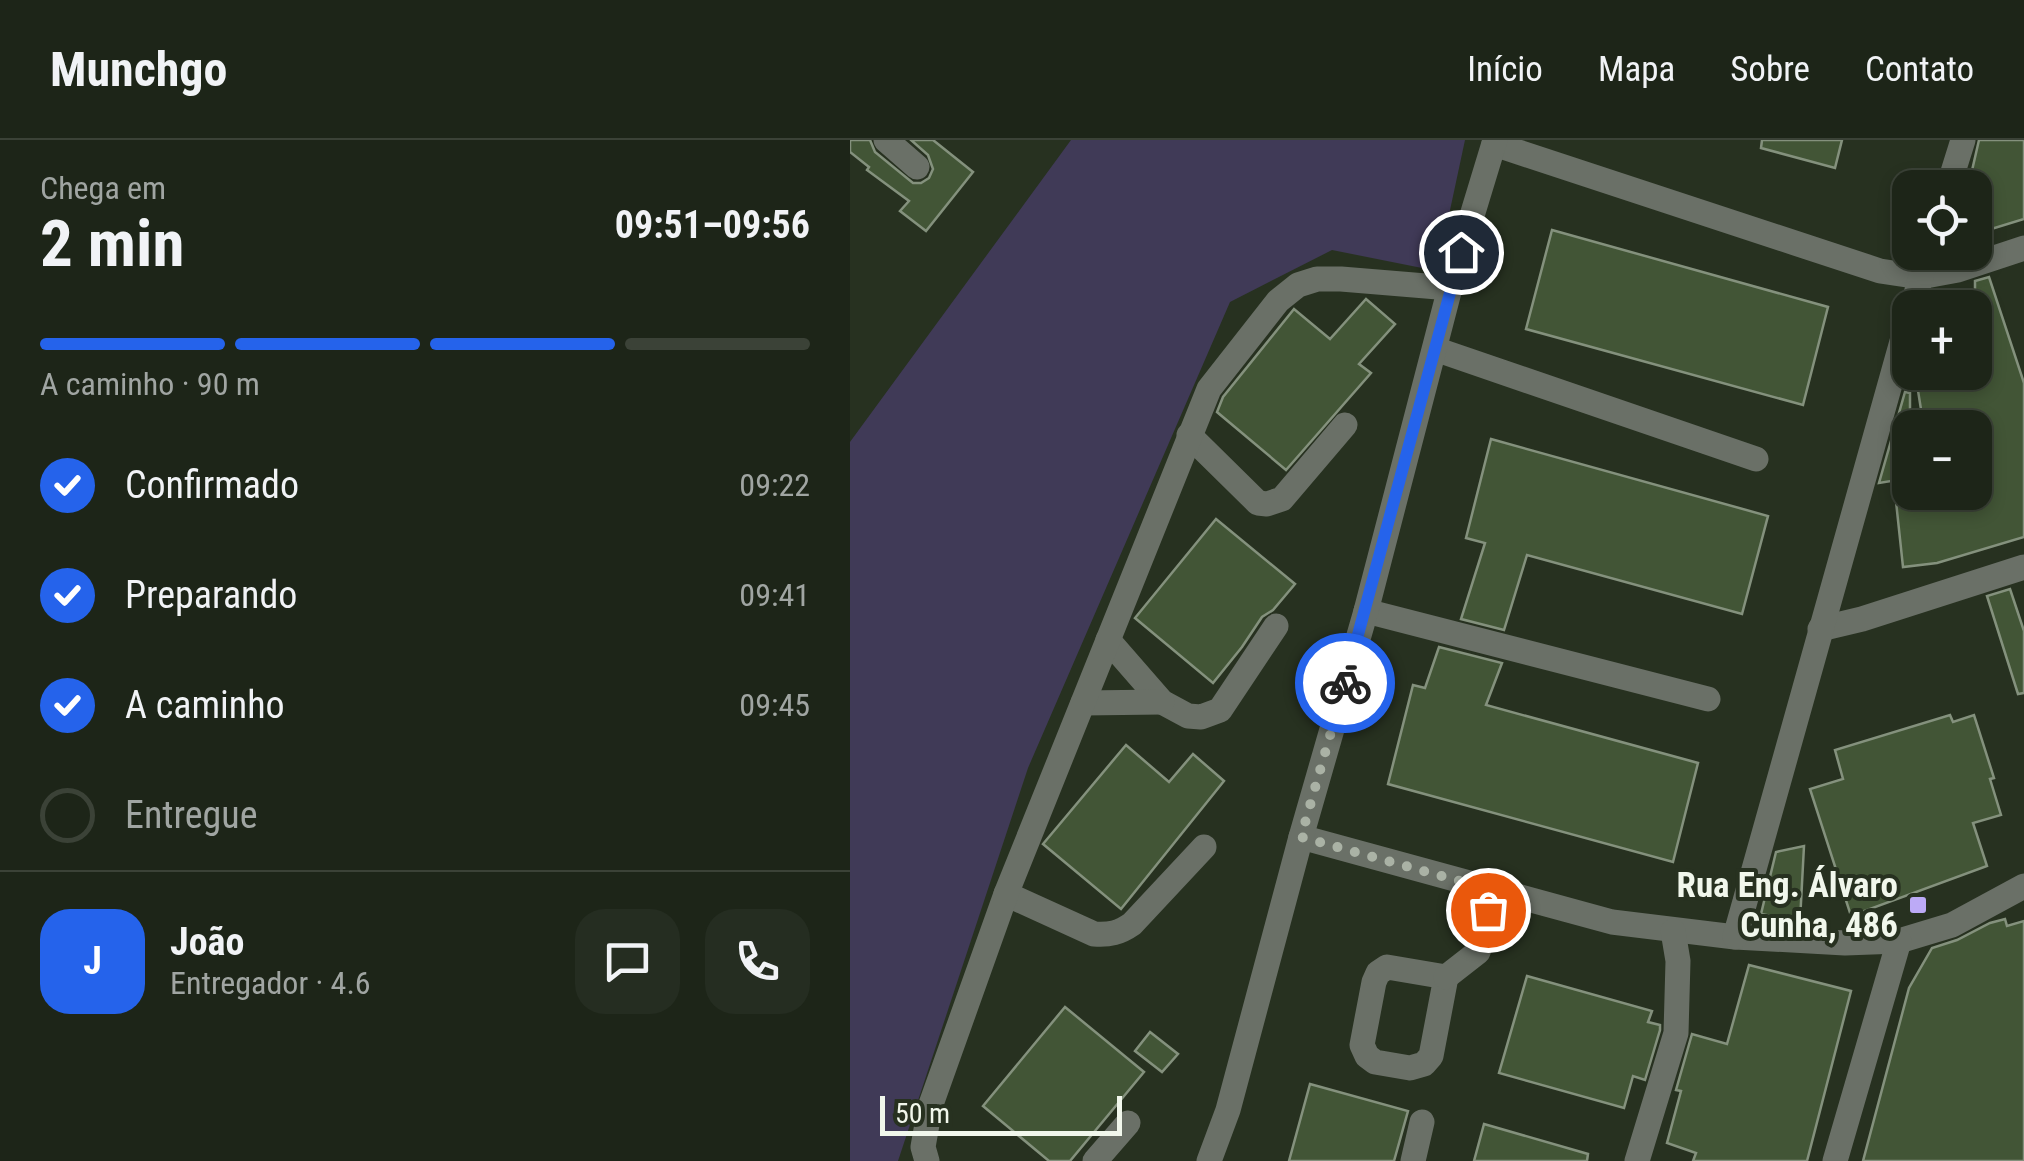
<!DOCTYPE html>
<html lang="pt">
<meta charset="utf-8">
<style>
:root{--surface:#1d2518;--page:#252d21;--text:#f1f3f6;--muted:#a0a5a2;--line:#3b4237;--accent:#2563eb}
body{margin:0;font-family:"Roboto Condensed",sans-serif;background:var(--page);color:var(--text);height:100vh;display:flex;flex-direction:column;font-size:38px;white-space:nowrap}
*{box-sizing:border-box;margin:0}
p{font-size:32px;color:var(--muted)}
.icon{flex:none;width:55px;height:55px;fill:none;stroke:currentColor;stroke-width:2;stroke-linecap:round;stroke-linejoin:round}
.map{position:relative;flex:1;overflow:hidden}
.side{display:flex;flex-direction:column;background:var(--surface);width:850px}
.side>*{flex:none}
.controls{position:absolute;left:1042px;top:30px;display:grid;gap:20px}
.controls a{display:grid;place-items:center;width:100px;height:100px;border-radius:20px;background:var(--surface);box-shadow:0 5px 15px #0003,0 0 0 2px var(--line);font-size:50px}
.scale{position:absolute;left:30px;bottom:25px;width:242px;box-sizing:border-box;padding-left:10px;border:5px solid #f1f7ec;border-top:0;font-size:28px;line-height:35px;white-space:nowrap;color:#f1f7ec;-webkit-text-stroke:8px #273120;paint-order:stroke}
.pin{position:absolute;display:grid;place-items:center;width:85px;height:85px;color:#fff;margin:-42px;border:5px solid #fff;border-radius:50%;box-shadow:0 2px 10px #0007}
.courier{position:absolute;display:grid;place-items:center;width:100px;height:100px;margin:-50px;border:8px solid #2563eb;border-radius:50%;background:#fff;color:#222;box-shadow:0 2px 12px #0007}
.head em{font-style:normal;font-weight:700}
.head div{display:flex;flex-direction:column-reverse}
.head{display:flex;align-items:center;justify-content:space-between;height:170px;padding:0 40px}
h1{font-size:65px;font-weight:700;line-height:75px}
.bar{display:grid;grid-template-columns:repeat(4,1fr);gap:15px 10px;align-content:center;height:120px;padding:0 40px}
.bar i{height:12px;border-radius:8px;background:var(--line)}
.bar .active{background:var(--accent)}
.bar p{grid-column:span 4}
.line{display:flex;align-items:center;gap:25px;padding:0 40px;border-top:2px solid var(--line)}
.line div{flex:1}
.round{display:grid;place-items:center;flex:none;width:105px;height:105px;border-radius:30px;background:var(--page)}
ol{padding:0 40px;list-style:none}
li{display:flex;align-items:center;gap:30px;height:110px}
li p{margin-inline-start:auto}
li .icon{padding:10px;border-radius:50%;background:var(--accent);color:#fff;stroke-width:4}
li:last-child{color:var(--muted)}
li i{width:55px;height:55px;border:5px solid var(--line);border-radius:50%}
header{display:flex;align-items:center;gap:60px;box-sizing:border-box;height:140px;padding:0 50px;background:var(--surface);border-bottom:2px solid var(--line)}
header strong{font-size:48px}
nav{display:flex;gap:55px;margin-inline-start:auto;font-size:35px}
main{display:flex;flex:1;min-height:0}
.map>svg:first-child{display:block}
.green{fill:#403a57}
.building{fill:#425536;stroke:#84917d;stroke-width:2.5}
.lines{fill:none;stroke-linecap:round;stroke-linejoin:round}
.minor{stroke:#6a7067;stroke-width:25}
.done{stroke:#aab2a5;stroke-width:10;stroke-dasharray:0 18}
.route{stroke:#2563eb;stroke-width:12}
.poi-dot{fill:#bcaaf6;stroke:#273120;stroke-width:4}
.labels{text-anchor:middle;stroke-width:8;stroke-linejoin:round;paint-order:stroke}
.poi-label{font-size:35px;font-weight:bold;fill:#f1f7ec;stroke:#273120;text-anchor:end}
</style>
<header>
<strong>Munchgo</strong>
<nav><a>Início</a><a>Mapa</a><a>Sobre</a><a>Contato</a></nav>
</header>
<main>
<section class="side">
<div class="head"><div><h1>2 min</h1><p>Chega em</p></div><em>09:51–09:56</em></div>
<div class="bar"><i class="active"></i><i class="active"></i><i class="active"></i><i></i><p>A caminho · 90 m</p></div>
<ol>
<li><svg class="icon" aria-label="check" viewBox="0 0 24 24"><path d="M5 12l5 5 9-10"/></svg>Confirmado<p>09:22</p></li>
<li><svg class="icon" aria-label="check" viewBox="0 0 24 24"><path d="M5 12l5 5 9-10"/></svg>Preparando<p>09:41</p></li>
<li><svg class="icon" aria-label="check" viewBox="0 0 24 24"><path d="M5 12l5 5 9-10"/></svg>A caminho<p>09:45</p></li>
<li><i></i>Entregue</li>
</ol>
<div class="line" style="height:180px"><b class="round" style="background:var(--accent);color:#fff">J</b><div><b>João</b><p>Entregador · 4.6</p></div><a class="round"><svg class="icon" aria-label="chat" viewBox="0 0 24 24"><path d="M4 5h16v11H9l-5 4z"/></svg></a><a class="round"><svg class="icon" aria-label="phone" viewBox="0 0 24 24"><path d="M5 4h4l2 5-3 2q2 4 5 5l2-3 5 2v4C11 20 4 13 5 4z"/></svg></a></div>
</section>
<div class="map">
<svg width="1174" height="1021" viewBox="0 0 1174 1021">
<rect width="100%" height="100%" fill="#273120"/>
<polygon class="green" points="221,0 615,0 587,131 482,110 380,162 178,628 48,1021 0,1021 0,302"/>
<g class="building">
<polygon points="0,0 20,0 25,12 63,43 71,43 79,38 83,29 78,15 61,0 83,0 123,32 76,91 50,71 59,61 17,30 19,27 0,12"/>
<polygon points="912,0 992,0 985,28 911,8"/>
<polygon points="1129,0 1174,0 1174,79 1125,94 1125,48 1118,48"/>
<polygon points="702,90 978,167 953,265 676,189"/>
<polygon points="1139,137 1174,243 1174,397 1087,423 1053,427 1045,352 1125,352 1125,283 1110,288 1074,288 1065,232 1125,232 1125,141"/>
<polygon points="516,159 545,184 509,224 521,233 436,330 367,272 373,257 444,169 480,199"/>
<polygon points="1055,252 1060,253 1060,338 1029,343"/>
<polygon points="641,299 918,376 892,474 677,415 654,490 611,479 635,403 616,398"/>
<polygon points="366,379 445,444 423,470 412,477 392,507 363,543 285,478"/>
<polygon points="1160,449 1174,491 1174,553 1168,554 1137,456"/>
<polygon points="589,507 652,523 636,565 848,623 823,722 538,644 563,545 575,548"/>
<polygon points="1100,575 1103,582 1124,575 1144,638 1140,639 1151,675 1123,683 1137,726 1001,776 960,649 993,639 985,610"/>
<polygon points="276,605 319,642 343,614 374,641 271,769 193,704"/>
<polygon points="954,706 950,781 911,774 926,712"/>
<polygon points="1155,779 1157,786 1174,781 1174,1021 1013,1021 1059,848 1082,808 1107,800 1140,783"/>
<polygon points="899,825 1001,851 957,1021 843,1021 846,1013 817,1003 831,951 826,950 842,894 877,904"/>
<polygon points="677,836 802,871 798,882 810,885 810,890 795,940 783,936 774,968 649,933"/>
<polygon points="215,867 294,932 220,1021 199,1021 133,966"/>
<polygon points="300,892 328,914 312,932 285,911"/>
<polygon points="460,944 558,971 544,1021 439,1021"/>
<polygon points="634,984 738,1014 737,1021 624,1021"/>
</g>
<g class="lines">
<g class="minor">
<polyline points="36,0 67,27"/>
<polyline points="644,4 1030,131 1070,137 1108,130 1174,108"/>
<polyline points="1098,48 1113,0"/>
<polyline points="1062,168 1078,112"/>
<polyline points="585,209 906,319"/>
<polyline points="339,295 408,363 417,364 432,359 495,285"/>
<polyline points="516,471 858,559"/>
<polyline points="970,489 1012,479 1174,427"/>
<polyline points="258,500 312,562 338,576 351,577 370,570 426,486"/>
<polyline points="233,563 312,562"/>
<polyline points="451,697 762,782 885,797 995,803 1049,801 1102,785 1174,746"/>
<path d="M156,754L244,794C260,795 269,793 282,784L354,707"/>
<polyline points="885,797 1060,173"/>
<polygon points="537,827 596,837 581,916 574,924 560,928 525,922 517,916 512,905 524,842 528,833"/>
<polyline points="596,837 628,812 635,790 641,749"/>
<polyline points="77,1021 73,1007 80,967 156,754 359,249 428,161 448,145 467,139 491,139 600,148"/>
<polyline points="245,1021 278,983"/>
<polyline points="359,1021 378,970 451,697 516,471 600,148 645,0"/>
<polyline points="563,1021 572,982"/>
<polyline points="787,1021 826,893 828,821 823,791"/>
<polyline points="985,1021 1049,801"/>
</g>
</g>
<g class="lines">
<polyline class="done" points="495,543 451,697 642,750 638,770"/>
<polyline class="route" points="495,543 611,112"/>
</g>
<rect class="poi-dot" x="1058" y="755" width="20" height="20" rx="5"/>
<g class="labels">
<g class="poi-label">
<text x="1048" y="757">Rua Eng. Álvaro<tspan x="1048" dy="40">Cunha, 486</tspan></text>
</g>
</g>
</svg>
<div class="controls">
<a><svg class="icon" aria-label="locate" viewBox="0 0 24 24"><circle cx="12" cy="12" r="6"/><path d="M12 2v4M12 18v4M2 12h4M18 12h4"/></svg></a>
<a>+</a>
<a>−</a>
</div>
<div class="scale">50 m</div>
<div class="pin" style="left:638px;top:770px;background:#ea580c"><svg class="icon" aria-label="bag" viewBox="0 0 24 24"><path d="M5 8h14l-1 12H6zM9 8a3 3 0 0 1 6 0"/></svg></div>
<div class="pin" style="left:611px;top:112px;background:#1f2937"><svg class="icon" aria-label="home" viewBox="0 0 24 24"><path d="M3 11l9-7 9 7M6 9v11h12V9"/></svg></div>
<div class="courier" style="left:495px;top:543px"><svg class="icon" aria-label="bike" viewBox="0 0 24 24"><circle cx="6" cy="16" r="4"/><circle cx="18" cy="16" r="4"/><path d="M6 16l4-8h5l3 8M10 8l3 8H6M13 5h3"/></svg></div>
</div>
</main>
